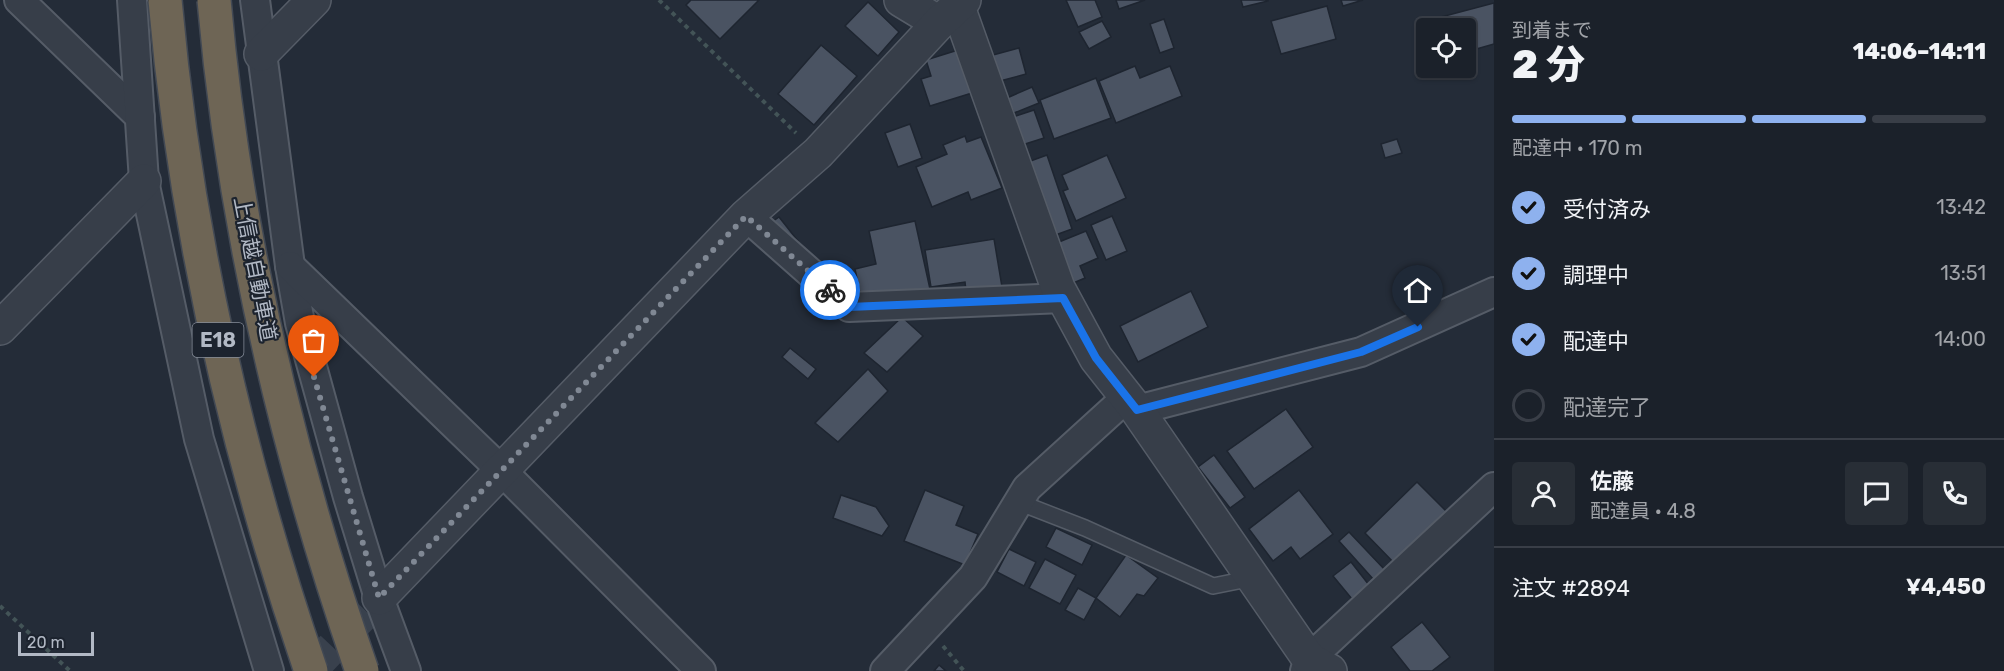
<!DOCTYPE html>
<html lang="ja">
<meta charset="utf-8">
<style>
:root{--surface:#1b212a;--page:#282e36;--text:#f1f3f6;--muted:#a0a3a8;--line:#393e47;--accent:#8eb1ee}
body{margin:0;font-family:Rubik,"Noto Sans JP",sans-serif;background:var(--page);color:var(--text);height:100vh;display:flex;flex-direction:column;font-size:22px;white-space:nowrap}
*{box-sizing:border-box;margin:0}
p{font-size:20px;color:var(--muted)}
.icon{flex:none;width:33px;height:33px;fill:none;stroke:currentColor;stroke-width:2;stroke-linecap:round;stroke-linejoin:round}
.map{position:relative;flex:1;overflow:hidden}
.drawer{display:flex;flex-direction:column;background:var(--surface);width:510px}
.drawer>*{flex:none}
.fabs{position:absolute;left:1416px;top:18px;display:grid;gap:12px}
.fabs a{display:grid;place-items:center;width:60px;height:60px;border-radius:6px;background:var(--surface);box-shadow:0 2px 4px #0004,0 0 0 2px var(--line);font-size:30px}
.scale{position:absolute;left:18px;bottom:15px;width:76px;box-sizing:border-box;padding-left:6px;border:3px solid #b2b9c5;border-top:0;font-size:16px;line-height:21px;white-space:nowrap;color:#b2b9c5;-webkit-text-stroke:4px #1c232e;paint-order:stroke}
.pin{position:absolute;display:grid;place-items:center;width:51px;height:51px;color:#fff;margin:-62px -26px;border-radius:50% 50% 50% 0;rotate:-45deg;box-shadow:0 0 6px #0007}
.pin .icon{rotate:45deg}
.courier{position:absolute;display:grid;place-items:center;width:60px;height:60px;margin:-30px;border:4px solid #1a73e8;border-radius:50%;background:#fff;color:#222;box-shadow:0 2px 8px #0007}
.head em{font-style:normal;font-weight:800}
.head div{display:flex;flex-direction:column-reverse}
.head{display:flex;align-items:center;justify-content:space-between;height:102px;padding:0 18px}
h1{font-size:39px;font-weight:800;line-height:45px}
.bar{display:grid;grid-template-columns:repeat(4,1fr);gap:9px 6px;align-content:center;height:72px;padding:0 18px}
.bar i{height:8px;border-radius:4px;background:var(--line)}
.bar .current{background:var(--accent)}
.bar p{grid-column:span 4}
.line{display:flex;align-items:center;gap:15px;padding:0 18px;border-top:2px solid var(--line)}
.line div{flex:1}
.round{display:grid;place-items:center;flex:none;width:63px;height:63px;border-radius:6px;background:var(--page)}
ol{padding:0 18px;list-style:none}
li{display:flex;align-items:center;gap:18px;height:66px}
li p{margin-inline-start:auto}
li .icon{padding:6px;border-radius:50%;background:var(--accent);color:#111;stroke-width:4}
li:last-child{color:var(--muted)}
li i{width:33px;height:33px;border:3px solid var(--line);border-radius:50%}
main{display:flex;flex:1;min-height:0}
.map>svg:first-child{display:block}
.building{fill:#4a5362;stroke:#1e2530;stroke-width:1.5}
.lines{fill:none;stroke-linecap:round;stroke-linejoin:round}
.tertiary-tunnel{stroke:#39414d;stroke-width:33;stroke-dasharray:33 16;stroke-linecap:butt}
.service-casing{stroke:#555c67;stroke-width:18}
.minor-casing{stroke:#555c67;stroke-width:32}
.tertiary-casing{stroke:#555c67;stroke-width:36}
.path{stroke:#435457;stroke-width:4;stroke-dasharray:4.5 4.5;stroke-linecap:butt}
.service{stroke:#373e49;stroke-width:15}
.minor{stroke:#373e49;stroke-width:28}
.tertiary{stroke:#373e49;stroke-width:33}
.motorway-bridge-casing{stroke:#424954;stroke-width:36;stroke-linecap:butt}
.motorway-bridge{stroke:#6e6555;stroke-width:33}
.done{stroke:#808894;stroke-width:6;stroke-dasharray:0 10.8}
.route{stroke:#1a73e8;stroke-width:8}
.labels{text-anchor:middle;stroke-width:4.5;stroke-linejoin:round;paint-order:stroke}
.shield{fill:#1c232e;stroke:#858c98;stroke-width:1.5}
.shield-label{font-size:20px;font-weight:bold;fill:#b2b9c5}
.street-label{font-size:21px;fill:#b2b9c5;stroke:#1c232e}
</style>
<main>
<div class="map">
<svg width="1494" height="671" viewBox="0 0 1494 671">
<rect width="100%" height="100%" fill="#242c38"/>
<g class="building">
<polygon points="691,0 759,0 720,39 686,5"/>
<polygon points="1066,0 1095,0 1102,17 1078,27"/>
<polygon points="1116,0 1145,0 1119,9"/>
<polygon points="1241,0 1268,0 1268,1 1243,7"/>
<polygon points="1341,0 1363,0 1343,6"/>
<polygon points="868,2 899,32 878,56 845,26"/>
<polygon points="1494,3 1494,44 1466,52 1466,28 1444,28 1441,17"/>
<polygon points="1327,6 1336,39 1281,54 1271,21"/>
<polygon points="1164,19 1174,48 1160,53 1150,24"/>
<polygon points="1102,21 1111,37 1089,49 1079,32"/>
<polygon points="1435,22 1437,28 1426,28 1425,48 1418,27"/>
<polygon points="821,45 857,76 814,125 778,94"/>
<polygon points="1019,48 1026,74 1000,81 993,55"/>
<polygon points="958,50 972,93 930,106 921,79 931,76 926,60"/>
<polygon points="1135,66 1140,78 1170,66 1182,96 1116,123 1099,81"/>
<polygon points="1096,78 1111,118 1054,139 1040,100"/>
<polygon points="1032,87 1039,103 1014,113 1007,98"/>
<polygon points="1034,110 1044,138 1022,145 1013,117"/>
<polygon points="910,124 922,158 898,167 885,133"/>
<polygon points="965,136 967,142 981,137 1002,188 971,200 968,192 932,207 916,167 947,154 943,145"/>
<polygon points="1397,139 1402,153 1385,158 1381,144"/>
<polygon points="1047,155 1072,229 1050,237 1025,163"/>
<polygon points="1107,155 1126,198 1076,221 1063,191 1068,189 1062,175"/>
<polygon points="1112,216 1127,251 1106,260 1091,225"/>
<polygon points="779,217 798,241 792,246 772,222"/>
<polygon points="915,221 930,289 862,303 855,269 876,264 869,231"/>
<polygon points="1086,231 1098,258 1080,266 1085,278 1071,284 1054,244"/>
<polygon points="994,239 1003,293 967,299 965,282 931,287 925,250"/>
<polygon points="1191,291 1208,327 1138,362 1120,326"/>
<polygon points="902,317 923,336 887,372 864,353"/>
<polygon points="790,348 816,369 808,379 782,357"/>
<polygon points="868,369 888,391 838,442 815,423"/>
<polygon points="1286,409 1313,447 1254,489 1227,451"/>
<polygon points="1214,455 1245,497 1230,508 1198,467"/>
<polygon points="1417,482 1450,515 1397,566 1365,533"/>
<polygon points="925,490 964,506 956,525 978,534 965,565 904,541"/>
<polygon points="1299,490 1333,534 1300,559 1291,547 1273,561 1249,529"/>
<polygon points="841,495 876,507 889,526 882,536 833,518"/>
<polygon points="1056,528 1092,545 1082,565 1046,547"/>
<polygon points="1349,532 1385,570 1374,580 1339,541"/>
<polygon points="1009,549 1036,562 1024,586 997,572"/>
<polygon points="1126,555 1158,578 1144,596 1137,594 1120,617 1096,598"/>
<polygon points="1045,559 1076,575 1060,604 1029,588"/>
<polygon points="1351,562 1369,585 1352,599 1333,576"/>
<polygon points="1078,588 1096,598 1084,620 1065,610"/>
<polygon points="1422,622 1450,657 1432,671 1410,671 1391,647"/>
<polygon points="939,665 946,671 934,671"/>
</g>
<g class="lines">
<polyline class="tertiary-tunnel" points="310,671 379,598"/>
<defs>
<polyline id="service" points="1018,502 1085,528 1213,586 1253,578"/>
<g id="minor">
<polyline points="19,0 140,117"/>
<polyline points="132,0 144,181 199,439 269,671"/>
<polyline points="255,0 290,266 300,323 348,497 379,598 406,671"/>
<polyline points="746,216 849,307 1063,298"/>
<polyline points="290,266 502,471 701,671"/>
<polyline points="1137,410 1361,352 1494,292"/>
<polyline points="885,671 973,577 1027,488 1127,397"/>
<polyline points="1305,671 1309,659 1494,487"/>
</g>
<g id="tertiary">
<polyline points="901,0 939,23"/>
<polyline points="958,7 1058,288 1096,358 1137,410 1309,659 1330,671"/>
<polyline points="261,54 314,0"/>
<polyline points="0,328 144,181"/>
<polyline points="379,598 746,216 818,153 939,23 964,0"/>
</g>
</defs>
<use href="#service" class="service-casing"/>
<use href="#minor" class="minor-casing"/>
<use href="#tertiary" class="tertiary-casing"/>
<g class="path">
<polyline points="659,0 796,133"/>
<polyline points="0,606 70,671"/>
<polyline points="943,646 964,671"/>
</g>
<use href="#service" class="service"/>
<use href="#minor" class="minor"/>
<use href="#tertiary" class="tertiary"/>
<defs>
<g id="motorway-bridge">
<path d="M165,0C185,228 237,455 311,671"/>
<path d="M214,0C234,228 287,455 362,671"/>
</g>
</defs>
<use href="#motorway-bridge" class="motorway-bridge-casing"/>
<use href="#motorway-bridge" class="motorway-bridge"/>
</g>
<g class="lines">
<polyline class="done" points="314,377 379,598 746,216 830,290"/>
<polyline class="route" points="830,290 849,307 1063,298 1096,358 1137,410 1361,352 1418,327"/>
</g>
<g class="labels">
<rect class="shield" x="192.5" y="323" width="51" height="34" rx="4.5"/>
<g class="shield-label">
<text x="218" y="347">E18</text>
</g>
<g class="street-label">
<text transform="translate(255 269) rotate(79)" y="7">上信越自動車道</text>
</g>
</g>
</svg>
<div class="fabs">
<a><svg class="icon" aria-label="locate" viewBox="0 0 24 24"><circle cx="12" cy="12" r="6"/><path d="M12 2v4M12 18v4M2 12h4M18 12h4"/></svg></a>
</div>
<div class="scale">20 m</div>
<div class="pin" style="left:314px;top:377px;background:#ea580c"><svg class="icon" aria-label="bag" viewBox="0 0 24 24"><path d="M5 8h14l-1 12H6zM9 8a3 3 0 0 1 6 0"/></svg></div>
<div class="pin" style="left:1418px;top:327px;background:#1f2937"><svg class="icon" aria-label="home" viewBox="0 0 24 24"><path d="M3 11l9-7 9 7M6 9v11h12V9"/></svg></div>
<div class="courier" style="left:830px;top:290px"><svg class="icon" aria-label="bike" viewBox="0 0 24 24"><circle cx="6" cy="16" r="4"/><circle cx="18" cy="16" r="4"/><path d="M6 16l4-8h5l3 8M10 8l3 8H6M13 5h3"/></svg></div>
</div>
<section class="drawer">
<div class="head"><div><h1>2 分</h1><p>到着まで</p></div><em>14:06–14:11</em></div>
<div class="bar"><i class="current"></i><i class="current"></i><i class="current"></i><i></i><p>配達中 · 170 m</p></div>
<ol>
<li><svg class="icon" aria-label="check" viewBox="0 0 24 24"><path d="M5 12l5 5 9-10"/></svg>受付済み<p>13:42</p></li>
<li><svg class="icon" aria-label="check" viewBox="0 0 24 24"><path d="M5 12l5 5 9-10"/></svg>調理中<p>13:51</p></li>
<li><svg class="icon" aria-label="check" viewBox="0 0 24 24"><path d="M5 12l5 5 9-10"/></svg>配達中<p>14:00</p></li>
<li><i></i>配達完了</li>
</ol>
<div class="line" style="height:108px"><a class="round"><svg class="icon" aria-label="person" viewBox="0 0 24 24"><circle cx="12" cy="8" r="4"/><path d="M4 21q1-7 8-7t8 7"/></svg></a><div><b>佐藤</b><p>配達員 · 4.8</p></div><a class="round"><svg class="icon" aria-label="chat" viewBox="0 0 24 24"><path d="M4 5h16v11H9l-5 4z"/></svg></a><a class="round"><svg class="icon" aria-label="phone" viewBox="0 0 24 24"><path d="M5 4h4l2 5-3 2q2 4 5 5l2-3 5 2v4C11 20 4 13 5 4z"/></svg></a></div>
<div class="line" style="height:78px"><div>注文 #2894</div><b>¥4,450</b></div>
</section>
</main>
